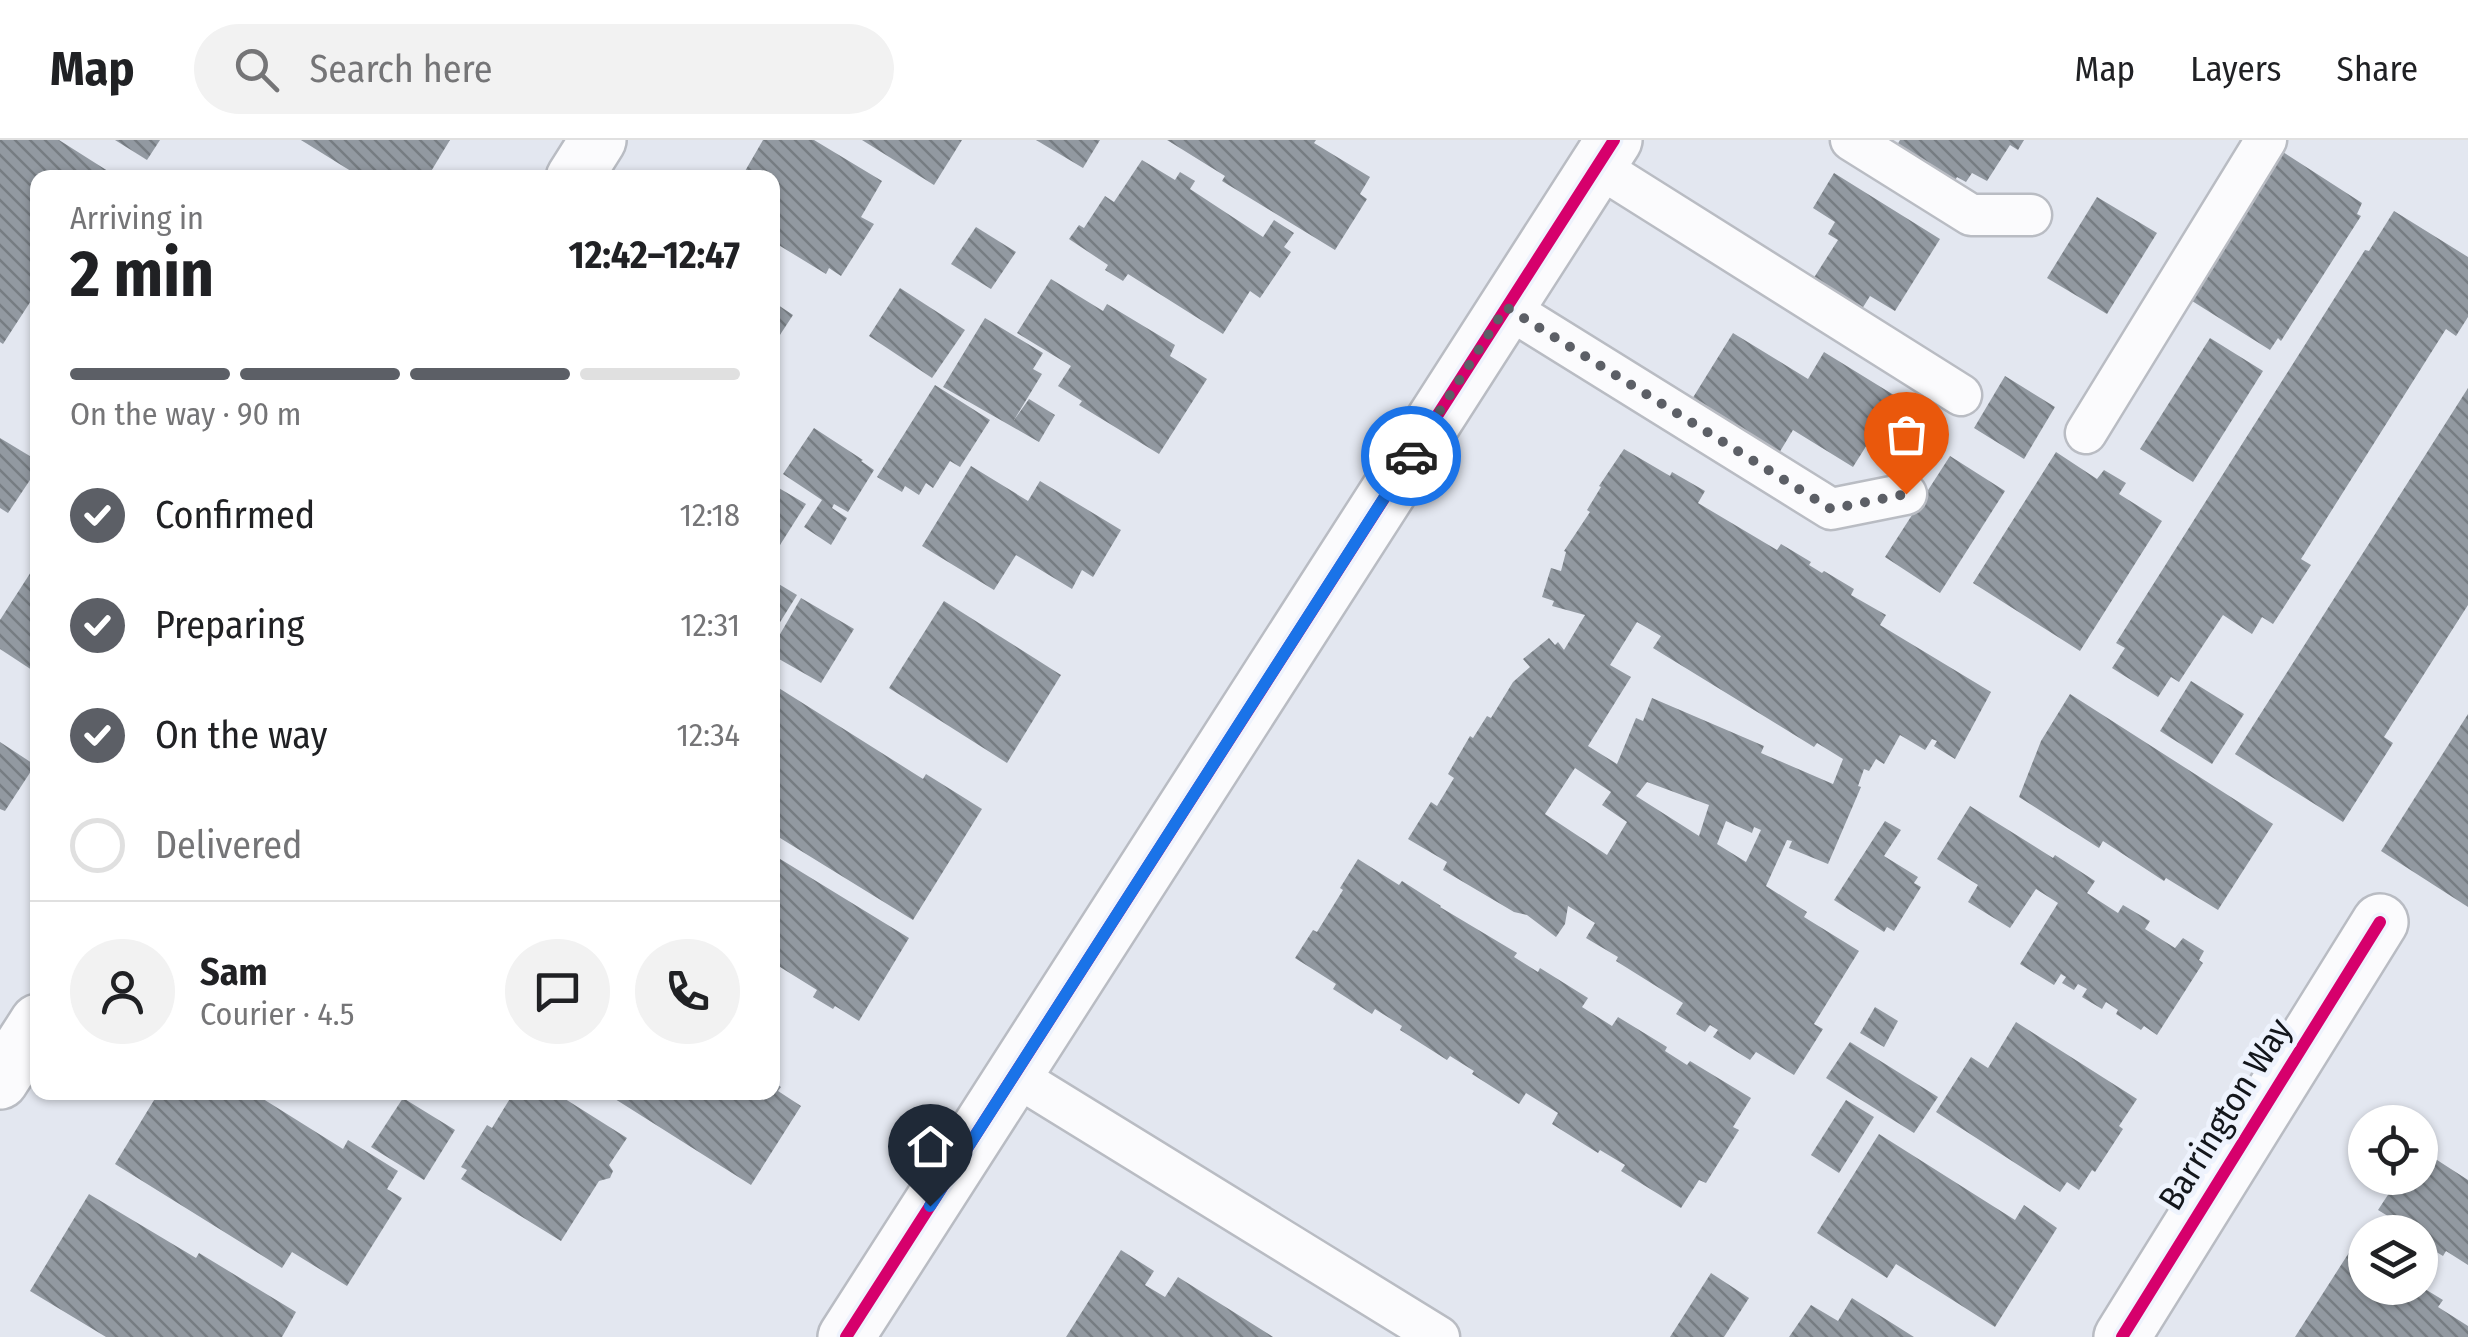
<!DOCTYPE html>
<meta charset="utf-8">
<style>
:root{--surface:#fff;--page:#f2f2f2;--text:#202124;--muted:#757577;--line:#e0e0e0;--accent:#5c5f66}
body{margin:0;font-family:"Fira Sans Condensed",sans-serif;background:var(--page);color:var(--text);height:100vh;display:flex;flex-direction:column;font-size:38px;white-space:nowrap}
*{box-sizing:border-box;margin:0}
p{font-size:32px;color:var(--muted)}
.icon{flex:none;width:55px;height:55px;fill:none;stroke:currentColor;stroke-width:2;stroke-linecap:round;stroke-linejoin:round}
.map{position:relative;flex:1;overflow:hidden}
.side{position:absolute;left:30px;top:30px;width:750px;height:930px;display:flex;flex-direction:column;background:var(--surface);border-radius:20px;box-shadow:0 2px 8px #0004}
.side>*{flex:none}
.controls{position:absolute;left:2348px;top:965px;display:grid;gap:20px}
.controls a{display:grid;place-items:center;width:90px;height:90px;border-radius:50%;background:var(--surface);box-shadow:0 2px 8px #0004;font-size:50px}
.pin{position:absolute;display:grid;place-items:center;width:85px;height:85px;color:#fff;margin:-102px -42px;border-radius:50% 50% 50% 0;rotate:-45deg;box-shadow:0 0 10px #0007}
.pin .icon{rotate:45deg}
.courier{position:absolute;display:grid;place-items:center;width:100px;height:100px;margin:-50px;border:8px solid #1a73e8;border-radius:50%;background:#fff;color:#222;box-shadow:0 2px 12px #0007}
.summary em{font-style:normal;font-weight:700}
.summary div{display:flex;flex-direction:column-reverse}
.summary{display:flex;align-items:center;justify-content:space-between;height:170px;padding:0 40px}
h1{font-size:65px;font-weight:700;line-height:75px}
.bar{display:grid;grid-template-columns:repeat(4,1fr);gap:15px 10px;align-content:center;height:120px;padding:0 40px}
.bar i{height:12px;border-radius:8px;background:var(--line)}
.bar .active{background:var(--accent)}
.bar p{grid-column:span 4}
.line{display:flex;align-items:center;gap:25px;padding:0 40px;border-top:2px solid var(--line)}
.line div{flex:1}
.round{display:grid;place-items:center;flex:none;width:105px;height:105px;border-radius:52px;background:var(--page)}
ol{padding:0 40px;list-style:none}
li{display:flex;align-items:center;gap:30px;height:110px}
li p{margin-inline-start:auto}
li .icon{padding:10px;border-radius:50%;background:var(--accent);color:#fff;stroke-width:4}
li:last-child{color:var(--muted)}
li i{width:55px;height:55px;border:5px solid var(--line);border-radius:50%}
header{display:flex;align-items:center;gap:60px;box-sizing:border-box;height:140px;padding:0 50px;background:var(--surface);border-bottom:2px solid var(--line)}
header strong{font-size:48px}
nav{display:flex;gap:55px;margin-inline-start:auto;font-size:35px}
.search{width:700px;height:90px;background:var(--page);display:flex;align-items:center;gap:25px;box-sizing:border-box;padding:0 35px;border-radius:55px;color:var(--muted);font-size:38px}
.map>svg:first-child{display:block}
.building{fill:url(#building-back-hatch);fill-rule:evenodd}
.lines{fill:none;stroke-linecap:round;stroke-linejoin:round}
.lane-casing{stroke:#b9bcc3;stroke-width:45}
.street-casing{stroke:#b9bcc3;stroke-width:60}
.secondary-casing{stroke:#b9bcc3;stroke-width:60}
.lane{stroke:#fbfbfd;stroke-width:40}
.street{stroke:#fbfbfd;stroke-width:55}
.secondary{stroke:#fbfbfd;stroke-width:55}
.cycleway-casing{stroke:#eef3fd;stroke-width:19}
.cycleway{stroke:#d6006c;stroke-width:12}
.done{stroke:#5c5f66;stroke-width:10;stroke-dasharray:0 18}
.route{stroke:#1a73e8;stroke-width:12}
.labels{text-anchor:middle;stroke-width:10;stroke-linejoin:round;paint-order:stroke}
.street-label{font-size:35px;fill:#13161b;stroke:#eef3fd}
</style>
<header>
<strong>Map</strong>
<div class="search"><svg class="icon" aria-label="search" viewBox="0 0 24 24"><circle cx="10" cy="10" r="6"/><path d="M15 15l6 6"/></svg>Search here</div>
<nav><a>Map</a><a>Layers</a><a>Share</a></nav>
</header>
<div class="map">
<svg width="2468" height="1197" viewBox="0 0 2468 1197">
<defs>
<pattern id="building-back-hatch" width="6" height="6" patternUnits="userSpaceOnUse" patternTransform="scale(2.5)"><rect width="6" height="6" fill="#9299a1"/><path d="M-1 5l2 2M0 0l6 6M5-1l2 2" fill="none" stroke="#767c82"/></pattern>
</defs>
<rect width="100%" height="100%" fill="#e3e7f0"/>
<g class="building">
<polygon points="0,0 59,0 111,33 109,38 38,38 38,150 3,204 0,202"/>
<polygon points="115,0 160,0 147,20"/>
<polygon points="301,0 450,0 427,38 362,38"/>
<polygon points="763,0 814,0 882,41 861,77 874,84 841,136 829,128 826,134 772,101 772,38 741,38"/>
<polygon points="862,0 962,0 934,45"/>
<polygon points="1036,0 1100,0 1083,28"/>
<polygon points="1167,0 1316,0 1314,3 1370,37 1360,54 1367,59 1335,110 1222,41 1225,36"/>
<polygon points="1900,0 2024,0 2018,10 2010,5 1987,41 1972,33 1966,42 1957,37 1949,50 1892,14"/>
<polygon points="2275,7 2362,63 2357,74 2361,76 2281,201 2278,198 2270,210 2181,154"/>
<polygon points="1142,20 1175,40 1180,32 1195,41 1190,49 1263,97 1274,80 1294,93 1284,107 1291,112 1260,158 1250,151 1223,194 1128,134 1123,141 1105,130 1108,125 1069,99 1079,85 1084,88 1105,56 1114,62"/>
<polygon points="1834,33 1940,99 1895,171 1870,156 1857,177 1808,147 1838,100 1828,94 1835,82 1813,68"/>
<polygon points="2097,57 2157,93 2107,174 2047,138"/>
<polygon points="2394,71 2468,117 2468,177 2456,196 2446,189 2301,419 2311,425 2273,484 2262,477 2252,494 2223,475 2179,542 2171,537 2158,557 2112,528 2125,508 2116,503 2365,110 2369,111"/>
<polygon points="976,87 1016,112 991,149 951,124"/>
<polygon points="1051,139 1103,171 1107,164 1175,205 1170,216 1207,239 1159,314 1079,265 1082,261 1058,246 1071,226 1017,193"/>
<polygon points="900,148 965,190 932,238 869,196"/>
<polygon points="772,161 793,175 772,207"/>
<polygon points="985,178 1043,213 1033,229 1042,234 1014,280 1029,259 1055,275 1039,302 943,247"/>
<polygon points="1733,193 1808,239 1824,212 1897,257 1853,327 1793,290 1776,318 1689,264"/>
<polygon points="2210,198 2263,231 2193,342 2140,309"/>
<polygon points="2005,236 2055,267 2024,319 1974,288"/>
<polygon points="935,245 990,280 960,327 950,321 933,348 926,343 919,355 905,346 902,352 877,337"/>
<polygon points="2468,248 2468,465 2384,597 2393,603 2343,682 2235,614"/>
<polygon points="814,288 863,320 861,321 874,330 848,372 834,364 832,368 847,378 831,405 804,387 822,360 783,334"/>
<polygon points="0,298 38,321 38,328 8,373 0,368"/>
<path d="M1624,309L1670,336L1672,332L1705,351L1698,363L1777,410L1781,404L1811,422L1809,425L1822,433L1824,431L1854,449L1851,455L1886,475L1880,485L1991,552L1955,619L1934,606L1937,601L1932,599L1925,610L1900,595L1884,624L1876,619L1869,631L1864,629L1858,646L1861,647L1828,724L1789,708L1792,701L1787,700L1766,746L1807,772L1804,777L1859,811L1814,884L1823,889L1794,935L1756,912L1750,920L1713,897L1718,890L1710,885L1705,892L1676,874L1683,863L1616,821L1618,817L1586,798L1595,783L1568,766L1565,784L1556,797L1527,775L1514,772L1443,730L1447,722L1408,699L1431,662L1437,666L1454,638L1448,634L1470,596L1473,598L1487,576L1491,578L1513,542L1530,527L1523,519L1549,498L1555,505L1558,502L1564,510L1585,475L1552,466L1554,461L1542,457L1551,428L1561,431L1566,412L1564,411L1590,372L1587,370L1601,347L1599,346ZM1637,482L1661,496L1653,508L1814,607L1817,603L1843,619L1833,644L1761,613L1764,606L1652,558L1643,581L1636,578L1617,624L1588,606L1631,537L1610,525ZM1575,628L1611,652L1602,665L1627,682L1607,715L1545,674ZM1647,642L1709,665L1699,696L1636,656ZM1726,681L1752,693L1754,687L1761,690L1746,722L1717,704Z"/>
<polygon points="2056,312 2097,339 2104,330 2126,343 2119,354 2162,381 2080,511 1973,443"/>
<polygon points="1950,316 2005,351 1940,453 1885,417"/>
<polygon points="971,326 1028,361 1040,341 1121,390 1093,437 1082,430 1072,449 1016,415 994,450 922,406"/>
<polygon points="772,344 806,364 780,405 772,400"/>
<polygon points="38,421 38,534 0,509 0,480"/>
<polygon points="772,440 797,455 772,495"/>
<polygon points="801,458 854,489 821,543 772,515 772,508"/>
<polygon points="944,461 1061,535 1007,623 889,548"/>
<polygon points="2191,541 2244,574 2212,624 2160,591"/>
<polygon points="774,545 923,639 926,634 982,669 913,780 772,693"/>
<polygon points="2070,554 2273,684 2218,770 2166,738 2164,741 2103,701 2099,708 2019,657 2041,601"/>
<polygon points="2468,574 2468,767 2381,711"/>
<polygon points="0,602 35,625 5,671 0,669"/>
<polygon points="1970,666 2053,718 2055,715 2095,741 2087,753 2118,773 2123,765 2150,781 2145,789 2175,808 2183,798 2204,811 2199,820 2203,823 2157,895 2144,886 2141,890 2116,874 2118,870 2106,862 2102,869 2082,857 2087,849 2078,844 2074,850 2062,843 2066,837 2061,834 2054,845 2020,824 2058,763 2036,749 2010,788 1968,762 1978,745 1937,719"/>
<polygon points="1885,681 1901,690 1884,716 1918,737 1914,743 1921,747 1894,791 1887,787 1884,792 1834,760"/>
<polygon points="772,714 909,798 859,881 835,866 833,869 813,857 817,850 772,822"/>
<polygon points="1358,719 1399,745 1402,741 1441,766 1440,767 1517,813 1514,817 1538,832 1540,828 1588,858 1582,867 1612,886 1618,877 1667,907 1665,911 1687,925 1690,921 1751,958 1733,987 1739,990 1706,1043 1699,1040 1681,1068 1621,1031 1625,1025 1600,1010 1598,1013 1552,984 1558,973 1526,953 1519,964 1472,934 1474,931 1450,916 1447,920 1400,890 1402,886 1375,869 1372,874 1333,849 1336,844 1295,818 1313,790 1317,792 1343,750 1340,748"/>
<polygon points="1875,867 1898,881 1884,907 1860,893"/>
<polygon points="2016,882 2137,959 2119,986 2123,989 2095,1032 2092,1030 2079,1050 2067,1042 2060,1052 1936,972 1971,917 1988,928"/>
<polygon points="1850,902 1938,957 1914,993 1826,938"/>
<polygon points="772,942 781,947 778,951 801,966 751,1045 604,952 772,952"/>
<polygon points="159,952 252,952 343,1009 348,1000 398,1031 387,1049 402,1058 347,1146 292,1112 282,1128 115,1024"/>
<polygon points="514,952 554,952 627,998 609,1025 613,1031 610,1038 599,1041 561,1101 461,1039 467,1030 461,1027 487,985 492,988"/>
<polygon points="403,958 455,990 424,1040 371,1007"/>
<polygon points="1846,960 1874,977 1839,1033 1811,1015"/>
<polygon points="1879,994 2015,1080 2024,1065 2057,1088 1995,1187 1896,1124 1887,1138 1817,1093"/>
<polygon points="2420,1009 2468,1040 2468,1125 2446,1111 2443,1116 2420,1102 2420,1092 2414,1092 2378,1070 2399,1038 2420,1038"/>
<polygon points="89,1054 196,1118 199,1113 296,1172 282,1197 106,1197 30,1151"/>
<polygon points="1121,1110 1154,1131 1145,1145 1165,1157 1178,1137 1273,1197 1066,1197"/>
<polygon points="2350,1111 2365,1121 2365,1148 2418,1148 2420,1146 2443,1160 2438,1167 2468,1186 2468,1197 2295,1197"/>
<polygon points="1711,1133 1749,1158 1724,1197 1670,1197"/>
<polygon points="1852,1158 1914,1197 1789,1197 1811,1165 1838,1181"/>
</g>
<g class="lines">
<defs>
<g id="lane">
<polyline points="1851,0 1971,75 2031,75"/>
<polyline points="1597,26 1961,255"/>
<polyline points="1506,167 1831,369 1906,354"/>
<polyline points="2086,293 2266,0"/>
<polyline points="1014,935 1439,1197"/>
</g>
<g id="street">
<polyline points="574,38 598,0"/>
<polyline points="0,941 38,882"/>
<polyline points="2122,1197 2380,782"/>
</g>
<polyline id="secondary" points="846,1197 1614,0"/>
</defs>
<use href="#lane" class="lane-casing"/>
<use href="#street" class="street-casing"/>
<use href="#secondary" class="secondary-casing"/>
<use href="#lane" class="lane"/>
<use href="#street" class="street"/>
<use href="#secondary" class="secondary"/>
<defs>
<g id="cycleway">
<polyline points="846,1197 1614,0"/>
<polyline points="2122,1197 2380,782"/>
</g>
</defs>
<use href="#cycleway" class="cycleway-casing"/>
<use href="#cycleway" class="cycleway"/>
</g>
<g class="lines">
<polyline class="done" points="1411,316 1506,167 1831,369 1906,354"/>
<polyline class="route" points="930,1066 1411,316"/>
</g>
<g class="labels">
<g class="street-label">
<text transform="translate(2225 974) rotate(-58)" y="12">Barrington Way</text>
</g>
</g>
</svg>
<div class="controls">
<a><svg class="icon" aria-label="locate" viewBox="0 0 24 24"><circle cx="12" cy="12" r="6"/><path d="M12 2v4M12 18v4M2 12h4M18 12h4"/></svg></a>
<a><svg class="icon" aria-label="layers" viewBox="0 0 24 24"><path d="M12 4l9 5-9 5-9-5zM3 14l9 5 9-5"/></svg></a>
</div>
<div class="pin" style="left:1906px;top:354px;background:#ea580c"><svg class="icon" aria-label="bag" viewBox="0 0 24 24"><path d="M5 8h14l-1 12H6zM9 8a3 3 0 0 1 6 0"/></svg></div>
<div class="pin" style="left:930px;top:1066px;background:#1f2937"><svg class="icon" aria-label="home" viewBox="0 0 24 24"><path d="M3 11l9-7 9 7M6 9v11h12V9"/></svg></div>
<div class="courier" style="left:1411px;top:316px"><svg class="icon" aria-label="car" viewBox="0 0 24 24"><path d="M5 17H2v-5l4-1 3-4h7l3 4 3 1v5h-3M9 17h6M6 11h13"/><circle cx="7" cy="17" r="2"/><circle cx="17" cy="17" r="2"/></svg></div>
<section class="side">
<div class="summary"><div><h1>2 min</h1><p>Arriving in</p></div><em>12:42–12:47</em></div>
<div class="bar"><i class="active"></i><i class="active"></i><i class="active"></i><i></i><p>On the way · 90 m</p></div>
<ol>
<li><svg class="icon" aria-label="check" viewBox="0 0 24 24"><path d="M5 12l5 5 9-10"/></svg>Confirmed<p>12:18</p></li>
<li><svg class="icon" aria-label="check" viewBox="0 0 24 24"><path d="M5 12l5 5 9-10"/></svg>Preparing<p>12:31</p></li>
<li><svg class="icon" aria-label="check" viewBox="0 0 24 24"><path d="M5 12l5 5 9-10"/></svg>On the way<p>12:34</p></li>
<li><i></i>Delivered</li>
</ol>
<div class="line" style="height:180px"><a class="round"><svg class="icon" aria-label="person" viewBox="0 0 24 24"><circle cx="12" cy="8" r="4"/><path d="M4 21q1-7 8-7t8 7"/></svg></a><div><b>Sam</b><p>Courier · 4.5</p></div><a class="round"><svg class="icon" aria-label="chat" viewBox="0 0 24 24"><path d="M4 5h16v11H9l-5 4z"/></svg></a><a class="round"><svg class="icon" aria-label="phone" viewBox="0 0 24 24"><path d="M5 4h4l2 5-3 2q2 4 5 5l2-3 5 2v4C11 20 4 13 5 4z"/></svg></a></div>
</section>
</div>
